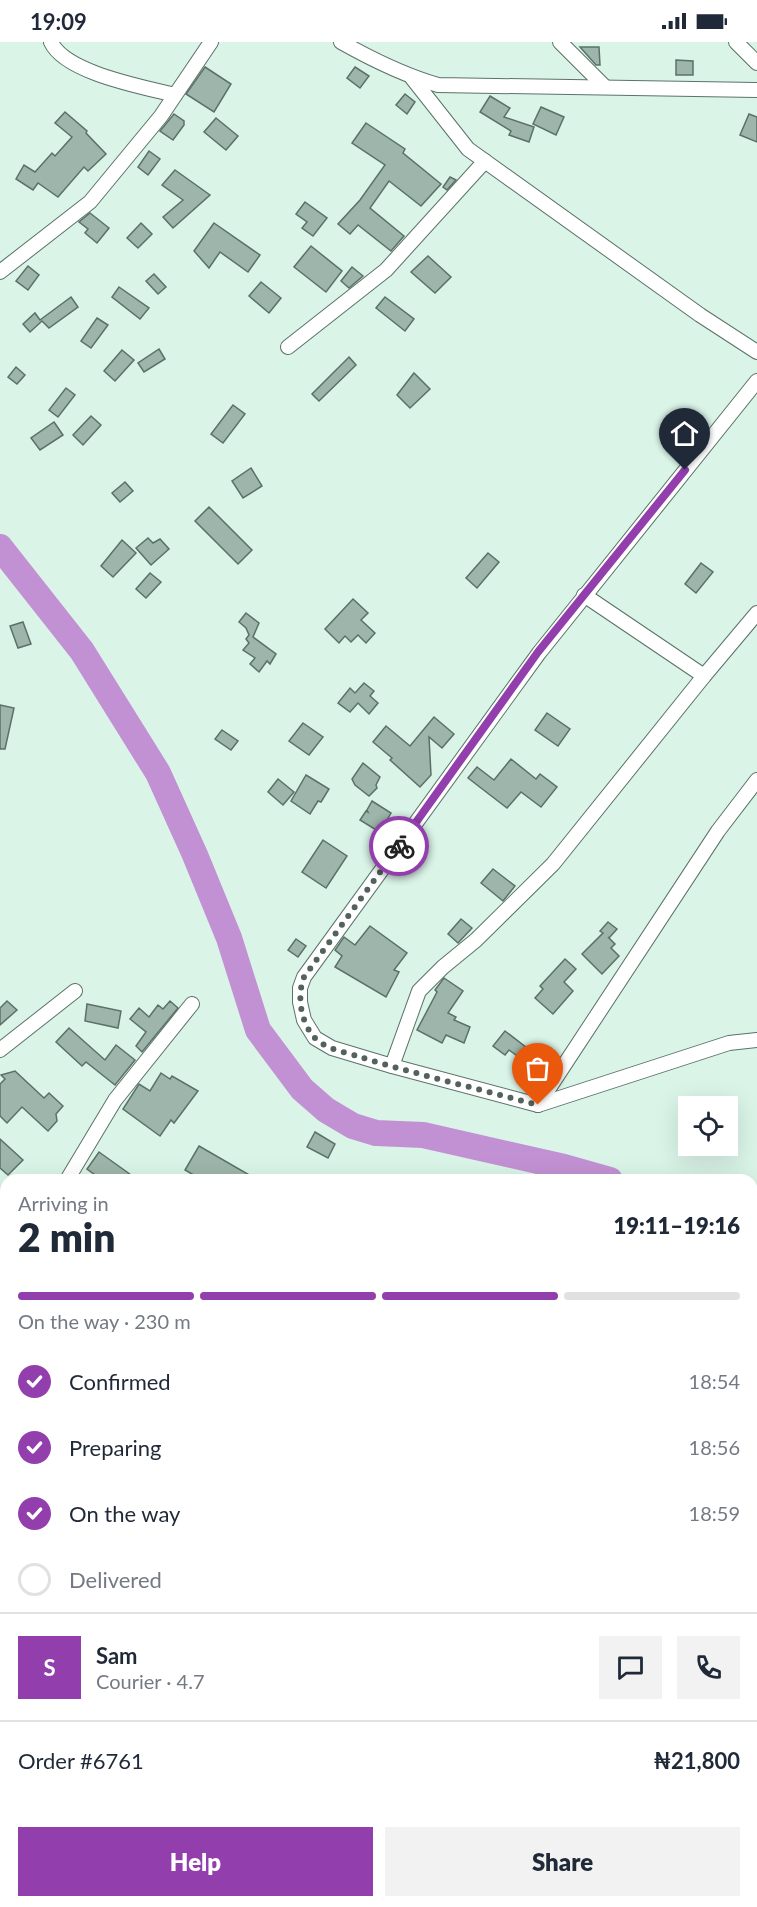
<!DOCTYPE html>
<meta charset="utf-8">
<style>
:root{--surface:#fff;--page:#f2f2f3;--text:#1f2937;--muted:#747a83;--line:#e0e1e3;--accent:#923eac}
body{margin:0;font-family:Lato,sans-serif;background:var(--page);color:var(--text);height:100vh;display:flex;flex-direction:column;font-size:22px;white-space:nowrap}
*{box-sizing:border-box;margin:0}
p{font-size:20px;color:var(--muted)}
.icon{flex:none;width:33px;height:33px;fill:none;stroke:currentColor;stroke-width:2;stroke-linecap:round;stroke-linejoin:round}
.map{position:relative;flex:1;overflow:hidden}
.details{position:absolute;left:0px;top:1132px;width:758px;height:734px;display:flex;flex-direction:column;background:var(--surface);border-radius:18px 18px 0 0;box-shadow:0 6px 24px #0002}
.details>*{flex:none}
.controls{position:absolute;left:678px;top:1054px;display:grid;gap:12px}
.controls a{display:grid;place-items:center;width:60px;height:60px;border-radius:0px;background:var(--surface);box-shadow:0 6px 24px #0002;font-size:30px}
.pin{position:absolute;display:grid;place-items:center;width:51px;height:51px;color:#fff;margin:-62px -26px;border-radius:50% 50% 50% 0;rotate:-45deg;box-shadow:0 0 6px #0007}
.pin .icon{rotate:45deg}
.courier{position:absolute;display:grid;place-items:center;width:60px;height:60px;margin:-30px;border:4px solid #923eac;border-radius:50%;background:#fff;color:#222;box-shadow:0 2px 8px #0007}
.summary em{font-style:normal;font-weight:800}
.summary div{display:flex;flex-direction:column-reverse}
.summary{display:flex;align-items:center;justify-content:space-between;height:102px;padding:0 18px}
h1{font-size:39px;font-weight:800;line-height:45px}
.bar{display:grid;grid-template-columns:repeat(4,1fr);gap:9px 6px;align-content:center;height:72px;padding:0 18px}
.bar i{height:8px;border-radius:4px;background:var(--line)}
.bar .current{background:var(--accent)}
.bar p{grid-column:span 4}
.line{display:flex;align-items:center;gap:15px;padding:0 18px;border-top:2px solid var(--line)}
.line div{flex:1}
.round{display:grid;place-items:center;flex:none;width:63px;height:63px;border-radius:0px;background:var(--page)}
ol{padding:0 18px;list-style:none}
li{display:flex;align-items:center;gap:18px;height:66px}
li p{margin-inline-start:auto}
li .icon{padding:6px;border-radius:50%;background:var(--accent);color:#fff;stroke-width:4}
li:last-child{color:var(--muted)}
li i{width:33px;height:33px;border:3px solid var(--line);border-radius:50%}
.cta{display:flex;gap:12px;margin-top:auto;padding:12px 18px}
.cta a{flex:1;height:69px;border-radius:0px;background:var(--accent);color:#fff;font-size:24px;font-weight:800;line-height:69px;text-align:center}
.cta a+a{background:var(--page);color:var(--text)}
.status{display:flex;justify-content:space-between;align-items:center;height:42px;padding:0 30px;background:var(--surface);direction:ltr}
.status svg{height:16px;fill:currentColor}
.map>svg:first-child{display:block}
.lines{fill:none;stroke-linecap:round;stroke-linejoin:round}
.river{stroke:#c291d3;stroke-width:26}
.building{fill:#9db5aa;stroke:#5b7167;stroke-width:1.5}
.minor-casing{stroke:#5b7268;stroke-width:16}
.minor{stroke:#fff;stroke-width:14}
.done{stroke:#53625c;stroke-width:6;stroke-dasharray:0 10.8}
.route{stroke:#923eac;stroke-width:8}
</style>
<div class="status"><b>19:09</b><svg viewBox="0 0 49 12"><path d="M0 12V9h3v3zM5 12V6h3v6zM10 12V3h3v9zM15 12V0h3v12zM26 1h20v11H26zM47 4h2v5h-2z"/></svg></div>
<div class="map">
<svg width="757" height="1865" viewBox="0 0 757 1865">
<rect width="100%" height="100%" fill="#daf4e8"/>
<g class="lines">
<g class="river">
<polyline points="0,505 82,609 158,731 195,813 229,896 258,988 302,1047 326,1068 353,1084 376,1091 423,1093 564,1125 610,1138"/>
<polyline points="752,1207 757,1211"/>
</g>
</g>
<g class="building">
<polygon points="580,5 599,5 600,23 596,23"/>
<polygon points="676,18 693,19 693,33 676,33"/>
<polygon points="205,25 231,42 214,70 186,52"/>
<polygon points="355,25 369,34 360,46 347,36"/>
<polygon points="405,52 415,60 407,72 396,63"/>
<polygon points="490,54 510,66 504,75 534,85 529,100 509,93 511,89 480,70"/>
<polygon points="541,65 564,75 556,93 533,82"/>
<polygon points="65,70 87,89 86,91 106,112 88,129 84,125 58,155 38,141 33,148 16,137 24,123 35,130 52,111 55,114 72,95 55,81"/>
<polygon points="174,72 184,79 184,83 173,98 160,89"/>
<polygon points="749,72 757,75 757,100 740,93"/>
<polygon points="216,76 238,94 226,108 204,90"/>
<polygon points="366,81 405,107 403,111 441,142 421,164 389,139 370,166 404,194 391,209 358,183 350,192 338,182 360,158 385,123 352,101"/>
<polygon points="149,109 160,117 148,133 138,125"/>
<polygon points="175,128 210,153 173,186 163,175 183,158 162,143"/>
<polygon points="450,135 456,138 447,148 443,145"/>
<polygon points="305,160 327,176 313,194 302,186 307,180 296,172"/>
<polygon points="90,171 109,186 97,201 85,191 88,187 79,180"/>
<polygon points="141,181 152,192 138,206 127,196"/>
<polygon points="214,181 260,213 248,230 220,210 209,226 194,209"/>
<polygon points="311,204 342,229 326,250 294,225"/>
<polygon points="428,214 451,235 435,251 411,230"/>
<polygon points="28,224 39,233 28,248 16,239"/>
<polygon points="352,225 363,234 349,246 341,239"/>
<polygon points="154,232 166,245 158,252 146,239"/>
<polygon points="261,240 281,256 269,271 249,254"/>
<polygon points="119,245 149,266 140,277 112,255"/>
<polygon points="71,255 78,265 49,286 42,279 30,290 23,282 35,271 40,278"/>
<polygon points="385,255 414,277 405,289 376,266"/>
<polygon points="97,276 108,283 91,306 81,299"/>
<polygon points="159,307 165,317 144,330 138,321"/>
<polygon points="122,308 134,318 115,339 104,329"/>
<polygon points="349,315 356,323 319,359 312,352"/>
<polygon points="16,325 25,333 17,342 8,335"/>
<polygon points="414,331 430,347 410,366 397,353"/>
<polygon points="66,346 75,353 58,375 49,368"/>
<polygon points="233,363 245,372 223,401 211,392"/>
<polygon points="91,374 101,383 83,403 73,393"/>
<polygon points="54,380 63,393 40,408 31,396"/>
<polygon points="251,426 262,444 243,456 232,439"/>
<polygon points="125,440 133,449 120,460 112,451"/>
<polygon points="209,465 252,508 238,522 195,479"/>
<polygon points="148,496 153,501 160,497 169,507 151,523 136,506"/>
<polygon points="122,498 136,511 113,535 101,524"/>
<polygon points="488,511 499,520 477,546 466,536"/>
<polygon points="701,521 713,530 696,551 685,542"/>
<polygon points="150,531 161,540 146,556 136,547"/>
<polygon points="353,557 368,571 361,578 375,591 366,601 358,593 351,600 345,594 339,601 325,587"/>
<polygon points="246,571 259,581 253,595 276,612 270,622 267,619 259,630 250,622 255,616 243,608 249,601 246,597 249,593 246,586 239,580"/>
<polygon points="23,580 31,602 18,606 10,584"/>
<polygon points="364,641 374,649 370,654 378,661 369,672 358,661 350,670 338,661 350,646 355,651"/>
<polygon points="0,663 14,666 5,707 0,707"/>
<polygon points="547,671 570,687 558,704 535,688"/>
<polygon points="434,675 454,692 442,706 429,695 431,733 420,745 390,718 392,716 373,700 386,684 410,704"/>
<polygon points="303,681 323,695 309,713 289,699"/>
<polygon points="222,688 238,699 231,708 215,697"/>
<polygon points="511,717 536,737 540,732 557,745 541,765 521,750 507,766 468,736 477,725 494,738"/>
<polygon points="363,721 380,735 376,743 377,746 369,754 355,743 352,737"/>
<polygon points="306,733 329,747 321,760 318,759 310,772 291,759"/>
<polygon points="278,737 294,750 283,763 268,750"/>
<polygon points="372,759 391,771 379,792 378,789 360,778 366,769 368,770 367,768"/>
<polygon points="323,798 347,814 326,846 302,830"/>
<polygon points="493,827 515,844 503,859 481,841"/>
<polygon points="461,877 472,886 458,901 448,892"/>
<polygon points="608,880 617,887 609,896 608,895 615,902 611,906 619,914 602,932 582,912 603,891 600,889"/>
<polygon points="370,884 407,911 394,928 399,930 386,955 335,925 342,914 335,908 344,895 355,903"/>
<polygon points="296,897 306,904 298,915 288,908"/>
<polygon points="565,917 576,927 564,940 573,949 553,972 535,956 543,947 540,944"/>
<polygon points="444,936 463,949 448,971 456,975 454,978 470,985 464,1001 446,993 442,1001 417,988 437,950 435,948"/>
<polygon points="7,959 17,968 0,983 0,966"/>
<polygon points="170,959 178,966 142,1010 136,1004 146,990 130,977 139,966 149,975 158,963 163,967"/>
<polygon points="87,962 121,969 118,986 85,979"/>
<polygon points="69,986 105,1018 116,1003 135,1018 115,1043 86,1020 82,1024 56,1000"/>
<polygon points="505,989 527,1006 520,1016 509,1008 505,1013 493,1004"/>
<polygon points="15,1029 44,1056 49,1051 63,1064 56,1072 57,1079 48,1089 22,1065 7,1081 0,1074 0,1042 5,1037 1,1033"/>
<polygon points="161,1031 170,1037 172,1034 198,1049 174,1081 171,1078 160,1094 123,1067 139,1042 150,1049"/>
<polygon points="315,1090 335,1102 328,1116 307,1105"/>
<polygon points="0,1097 23,1118 8,1133 0,1126"/>
<polygon points="199,1104 258,1138 202,1138 185,1128"/>
<polygon points="99,1110 138,1138 102,1138 87,1127"/>
</g>
<g class="lines">
<defs>
<g id="minor">
<path d="M51,0C65,31 144,45 175,53"/>
<path d="M341,0C373,18 403,33 438,43L757,48"/>
<polyline points="560,0 605,45"/>
<polyline points="736,0 757,21"/>
<polyline points="412,36 468,107 700,273 757,310"/>
<polyline points="0,230 90,160 161,74 211,0"/>
<polyline points="288,305 386,228 485,119"/>
<polyline points="757,339 539,611 304,935 300,946 300,960 304,978 315,996 332,1006 392,1024 538,1063 729,1001 757,998"/>
<polyline points="584,553 704,634"/>
<polyline points="0,1008 75,949"/>
<polyline points="392,1024 419,949 443,925 476,898 553,822 704,634 757,571"/>
<polyline points="538,1063 718,789 757,738"/>
<polyline points="67,1138 115,1058 192,962"/>
<polyline points="0,1209 6,1204"/>
<polyline points="0,1423 6,1412"/>
<polyline points="752,1502 757,1495"/>
<polyline points="752,1554 757,1558"/>
<polyline points="752,1748 757,1741"/>
<polyline points="752,1786 757,1790"/>
<polyline points="146,1865 150,1860"/>
<polyline points="416,1865 421,1860"/>
</g>
</defs>
<use href="#minor" class="minor-casing"/>
<use href="#minor" class="minor"/>
</g>
<g class="lines">
<path class="done" d="M399,804L304,935C297,953 300,979 314,995C324,1007 346,1010 360,1015C419,1033 479,1047 538,1063"/>
<polyline class="route" points="399,804 538,610 685,428"/>
</g>
</svg>
<div class="controls">
<a><svg class="icon" aria-label="locate" viewBox="0 0 24 24"><circle cx="12" cy="12" r="6"/><path d="M12 2v4M12 18v4M2 12h4M18 12h4"/></svg></a>
</div>
<div class="pin" style="left:538px;top:1063px;background:#ea580c"><svg class="icon" aria-label="bag" viewBox="0 0 24 24"><path d="M5 8h14l-1 12H6zM9 8a3 3 0 0 1 6 0"/></svg></div>
<div class="pin" style="left:685px;top:428px;background:#1f2937"><svg class="icon" aria-label="home" viewBox="0 0 24 24"><path d="M3 11l9-7 9 7M6 9v11h12V9"/></svg></div>
<div class="courier" style="left:399px;top:804px"><svg class="icon" aria-label="bike" viewBox="0 0 24 24"><circle cx="6" cy="16" r="4"/><circle cx="18" cy="16" r="4"/><path d="M6 16l4-8h5l3 8M10 8l3 8H6M13 5h3"/></svg></div>
<section class="details">
<div class="summary"><div><h1>2 min</h1><p>Arriving in</p></div><em>19:11–19:16</em></div>
<div class="bar"><i class="current"></i><i class="current"></i><i class="current"></i><i></i><p>On the way · 230 m</p></div>
<ol>
<li><svg class="icon" aria-label="check" viewBox="0 0 24 24"><path d="M5 12l5 5 9-10"/></svg>Confirmed<p>18:54</p></li>
<li><svg class="icon" aria-label="check" viewBox="0 0 24 24"><path d="M5 12l5 5 9-10"/></svg>Preparing<p>18:56</p></li>
<li><svg class="icon" aria-label="check" viewBox="0 0 24 24"><path d="M5 12l5 5 9-10"/></svg>On the way<p>18:59</p></li>
<li><i></i>Delivered</li>
</ol>
<div class="line" style="height:108px"><b class="round" style="background:var(--accent);color:#fff">S</b><div><b>Sam</b><p>Courier · 4.7</p></div><a class="round"><svg class="icon" aria-label="chat" viewBox="0 0 24 24"><path d="M4 5h16v11H9l-5 4z"/></svg></a><a class="round"><svg class="icon" aria-label="phone" viewBox="0 0 24 24"><path d="M5 4h4l2 5-3 2q2 4 5 5l2-3 5 2v4C11 20 4 13 5 4z"/></svg></a></div>
<div class="line" style="height:78px"><div>Order #6761</div><b>₦21,800</b></div>
<div class="cta"><a>Help</a><a>Share</a></div>
</section>
</div>
